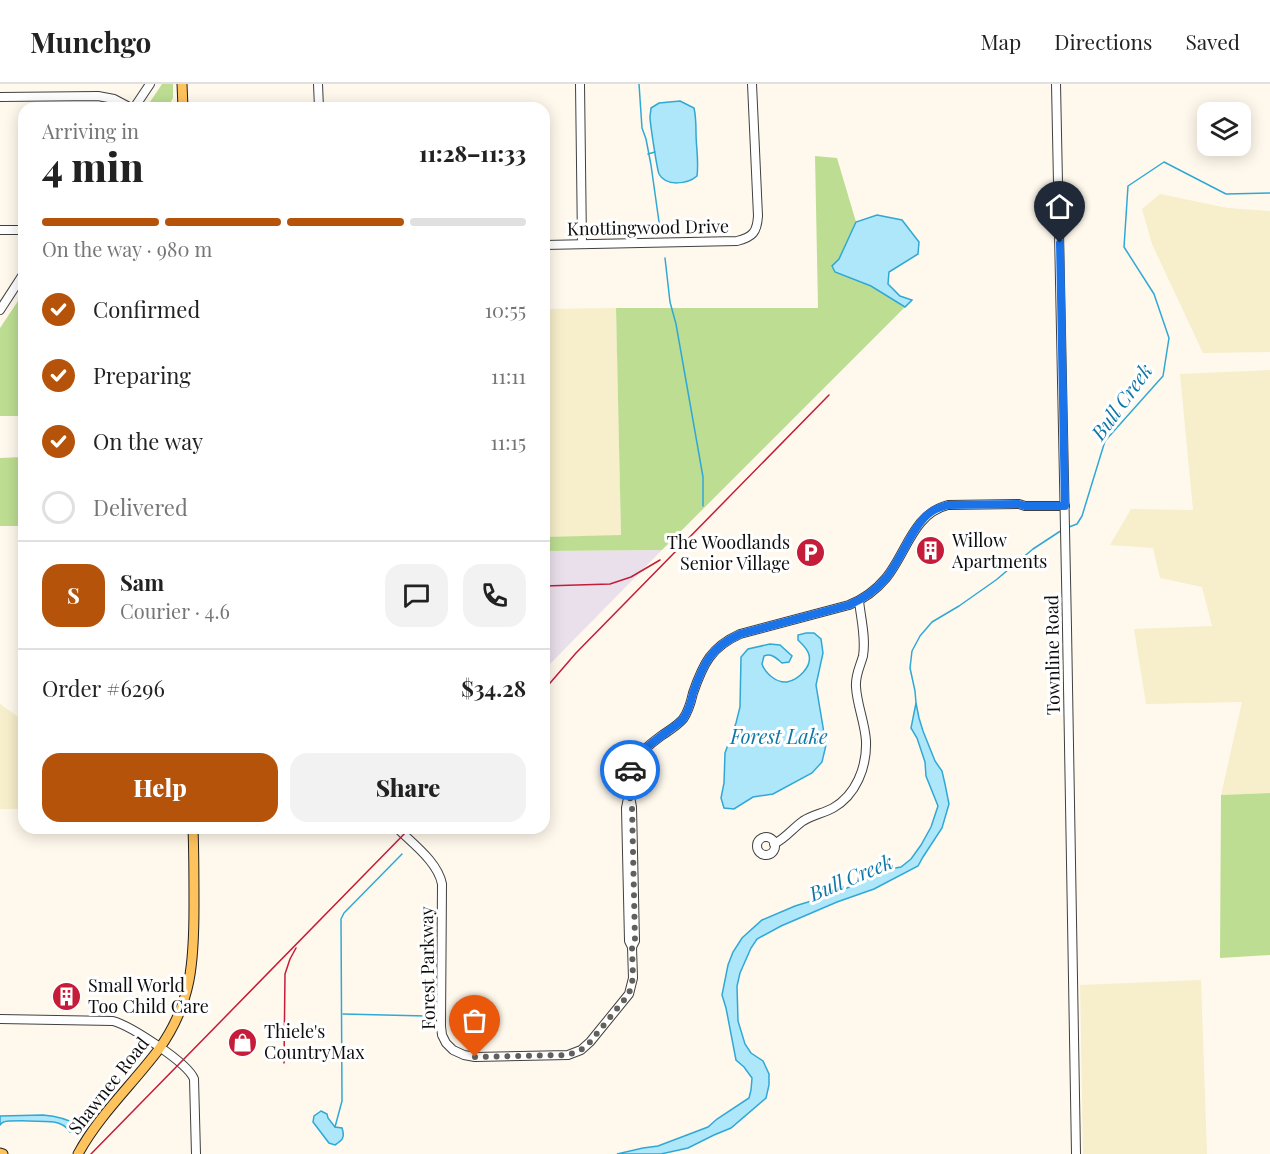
<!DOCTYPE html>
<meta charset="utf-8">
<style>
:root{--surface:#fff;--page:#f2f2f2;--text:#222;--muted:#767676;--line:#e0e0e0;--accent:#b45309}
body{margin:0;font-family:"Playfair Display",serif;background:var(--page);color:var(--text);height:100vh;display:flex;flex-direction:column;font-size:22px;white-space:nowrap}
*{box-sizing:border-box;margin:0}
p{font-size:20px;color:var(--muted)}
.icon{flex:none;width:33px;height:33px;fill:none;stroke:currentColor;stroke-width:2;stroke-linecap:round;stroke-linejoin:round}
.map{position:relative;flex:1;overflow:hidden}
.panel{position:absolute;left:18px;top:18px;width:532px;height:732px;display:flex;flex-direction:column;background:var(--surface);border-radius:18px;box-shadow:0 3px 15px #0003}
.panel>*{flex:none}
.tools{position:absolute;left:1197px;top:18px;display:grid;gap:12px}
.tools a{display:grid;place-items:center;width:54px;height:54px;border-radius:12px;background:var(--surface);box-shadow:0 3px 15px #0003;font-size:30px}
.pin{position:absolute;display:grid;place-items:center;width:51px;height:51px;color:#fff;margin:-62px -26px;border-radius:50% 50% 50% 0;rotate:-45deg;box-shadow:0 0 6px #0007}
.pin .icon{rotate:45deg}
.courier{position:absolute;display:grid;place-items:center;width:60px;height:60px;margin:-30px;border:4px solid #1a73e8;border-radius:50%;background:#fff;color:#222;box-shadow:0 2px 8px #0007}
.overview em{font-style:normal;font-weight:800}
.overview div{display:flex;flex-direction:column-reverse}
.overview{display:flex;align-items:center;justify-content:space-between;height:102px;padding:0 24px}
h1{font-size:39px;font-weight:800;line-height:45px}
.bar{display:grid;grid-template-columns:repeat(4,1fr);gap:9px 6px;align-content:center;height:72px;padding:0 24px}
.bar i{height:8px;border-radius:4px;background:var(--line)}
.bar .selected{background:var(--accent)}
.bar p{grid-column:span 4}
.line{display:flex;align-items:center;gap:15px;padding:0 24px;border-top:2px solid var(--line)}
.line div{flex:1}
.round{display:grid;place-items:center;flex:none;width:63px;height:63px;border-radius:18px;background:var(--page)}
ol{padding:0 24px;list-style:none}
li{display:flex;align-items:center;gap:18px;height:66px}
li p{margin-inline-start:auto}
li .icon{padding:6px;border-radius:50%;background:var(--accent);color:#fff;stroke-width:4}
li:last-child{color:var(--muted)}
li i{width:33px;height:33px;border:3px solid var(--line);border-radius:50%}
.primary-button{display:flex;gap:12px;margin-top:auto;padding:12px 24px}
.primary-button a{flex:1;height:69px;border-radius:18px;background:var(--accent);color:#fff;font-size:24px;font-weight:800;line-height:69px;text-align:center}
.primary-button a+a{background:var(--page);color:var(--text)}
header{display:flex;align-items:center;gap:36px;box-sizing:border-box;height:84px;padding:0 30px;background:var(--surface);border-bottom:2px solid var(--line)}
header strong{font-size:28px}
nav{display:flex;gap:33px;margin-inline-start:auto;font-size:21px}
.map>svg:first-child{display:block}
.industrial{fill:#eae0ec}
.farmland{fill:#f7eecb}
.forest{fill:#bdde92}
.water{fill:#aee7fa;stroke:#30a8d6;stroke-width:1.5}
.lines{fill:none;stroke-linecap:round;stroke-linejoin:round}
.stream{stroke:#30a8d6;stroke-width:1.5}
.minor-casing{stroke:#404040;stroke-width:10}
.major-casing{stroke:#1e1e1e;stroke-width:11}
.minor{stroke:#fff;stroke-width:8}
.major{stroke:#ffc35d;stroke-width:9}
.rail{stroke:#c51c39;stroke-width:1.5}
.done{stroke:#62605b;stroke-width:6;stroke-dasharray:0 10.8}
.route{stroke:#1a73e8;stroke-width:8}
.labels{text-anchor:middle;stroke-width:6;stroke-linejoin:round;paint-order:stroke}
.street-label{font-size:18px;fill:#0d0d0d;stroke:#fff}
.poi-label{font-size:18px;fill:#0d0d0d;stroke:#fff;text-anchor:start}
.water-label{font-size:20px;font-style:italic;fill:#0e77a6;stroke:#fff}
</style>
<header>
<strong>Munchgo</strong>
<nav><a>Map</a><a>Directions</a><a>Saved</a></nav>
</header>
<div class="map">
<svg width="1270" height="1070" viewBox="0 0 1270 1070">
<rect width="100%" height="100%" fill="#fff9ed"/>
<polygon class="industrial" points="662,466 545,585 545,467"/>
<g class="farmland">
<polygon points="1160,110 1228,124 1270,127 1270,268 1203,269 1152,160 1142,125"/>
<polygon points="616,224 621,452 545,453 544,225"/>
<polygon points="1270,286 1270,709 1221,711 1242,618 1146,620 1134,545 1212,542 1202,503 1160,494 1153,464 1110,461 1131,425 1193,426 1180,290"/>
<polygon points="0,620 24,637 24,725 0,725"/>
<polygon points="1201,896 1207,1070 1083,1070 1080,901"/>
</g>
<g class="forest">
<polygon points="162,0 173,0 173,14 167,24 146,24"/>
<polygon points="815,72 837,74 856,138 839,175 832,182 835,188 871,202 905,223 662,466 545,467 544,453 621,451 616,224 818,224"/>
<polygon points="24,208 24,332 0,332 0,244"/>
<polygon points="24,373 24,442 0,442 0,374"/>
<polygon points="1270,709 1270,871 1220,874 1221,711"/>
</g>
<g class="water">
<path d="M680,17L694,24C696,33 696,40 696,48C696,63 699,77 697,92C688,100 666,103 659,90C657,85 650,39 650,33C650,30 651,27 651,24L659,19Z"/>
<polygon points="504,20 512,24 388,24 402,21 467,24"/>
<polygon points="877,131 902,136 919,158 918,170 889,188 888,200 900,212 912,216 905,223 871,202 835,188 832,182 839,175 856,138"/>
<path d="M806,549H814L821,555L823,569L816,601L826,661L822,678L812,689L773,710L753,713L734,725L724,724L721,714L724,699L725,669L736,639L740,623L741,573L748,565L770,560L780,561L792,572L789,578L782,579C776,574 772,569 764,572L762,580C765,589 776,599 787,598C798,596 812,583 809,571C808,565 802,560 798,556V551Z"/>
<polygon points="916,619 919,634 923,647 935,677 942,687 945,700 949,720 942,744 923,773 918,782 874,805 837,818 781,842 757,855 751,864 740,889 737,902 738,937 745,960 751,969 763,977 769,990 769,1001 766,1014 731,1044 714,1051 688,1064 661,1070 617,1070 643,1064 658,1062 708,1043 717,1035 749,1014 751,1006 752,994 744,983 736,976 726,924 722,911 728,881 733,868 742,854 762,836 795,822 808,818 847,804 889,785 901,783 911,775 921,761 931,743 938,722 926,692 925,678 917,654 911,644"/>
<path d="M321,1027L327,1030L328,1034L335,1043L342,1044C345,1053 343,1056 335,1061L329,1059L313,1038L314,1032Z"/>
<path d="M43,1031C56,1032 68,1035 80,1042V1045L76,1048H70C66,1042 61,1039 54,1038C48,1037 7,1036 4,1038C2,1038 1,1040 0,1041V1032Z"/>
</g>
<g class="lines">
<g class="stream">
<polyline points="639,0 642,44 646,55 651,81 660,145"/>
<polyline points="648,70 655,68"/>
<polyline points="665,174 670,218 676,240 703,393 703,422"/>
<polyline points="1069,443 1077,440 1082,432 1105,357 1163,292 1169,254 1154,210 1124,163 1128,102 1164,78 1226,110 1270,109"/>
<polyline points="916,619 915,607 910,584 912,567 920,552 932,538 959,522 996,496 1033,465 1062,446"/>
<polyline points="343,930 426,932"/>
<polyline points="335,1043 342,1017 341,835 344,829 402,770"/>
</g>
<defs>
<g id="minor">
<polyline points="318,0 319,24"/>
<polyline points="580,0 582,159"/>
<polyline points="1056,0 1067,544 1076,1070"/>
<polyline points="0,13 98,12 114,15 131,24"/>
<polyline points="134,24 150,0"/>
<polyline points="0,146 24,146"/>
<path d="M544,161L737,157C753,153 757,148 758,132L752,0"/>
<polyline points="0,226 24,189"/>
<polyline points="628,714 626,724 629,857 632,863"/>
<path d="M397,744C412,759 438,778 442,800L441,942L442,951L446,959L453,966L464,971L475,973L568,971L581,966L590,958L629,910L633,894L632,863L635,857L632,723C624,686 631,674 661,652C668,647 677,642 683,635C688,628 691,618 693,609C703,580 711,563 740,550L849,521C864,515 876,506 886,494C907,468 913,430 948,421L1019,420L1025,422H1065"/>
<circle cx="766" cy="762" r="9"/>
<path d="M774,760C786,754 793,744 803,737C812,731 824,729 833,724C856,711 867,683 866,657C865,639 857,621 856,603C855,591 860,583 863,572C866,554 861,535 859,517"/>
<path d="M0,935L113,937C131,942 188,979 194,995L196,1070"/>
</g>
<g id="major">
<polyline points="182,0 183,24"/>
<polyline points="0,1069 3,1070"/>
<path d="M78,1070C99,1031 132,1001 159,965C192,919 194,877 194,822C194,796 194,770 193,744"/>
</g>
</defs>
<use href="#minor" class="minor-casing"/>
<use href="#major" class="major-casing"/>
<use href="#minor" class="minor"/>
<use href="#major" class="major"/>
<g class="rail">
<polyline points="544,502 610,500 631,493 660,476"/>
<polyline points="544,606 576,569 829,311"/>
<polyline points="284,979 285,890 290,875 296,864"/>
<polyline points="91,1070 410,744"/>
</g>
</g>
<g class="lines">
<polyline class="done" points="475,973 568,971 581,966 590,958 629,910 633,894 632,863 635,857 632,723 629,709 630,686"/>
<path class="route" d="M630,686C638,667 652,659 668,647C673,643 679,640 683,635C688,628 691,618 693,609C703,580 711,563 740,550L849,521C863,515 876,506 886,494C901,476 913,440 931,428C936,424 942,423 948,421L1019,420L1025,422H1065L1060,159"/>
</g>
<defs>
<symbol id="building-disc" viewBox="-11 -11 22 22"><circle r="9.5" fill="#c51c39" stroke="#fff"/><path d="M-4-6H4V6H1V3H-1V6H-4ZM-2.5-4.3h1.7v1.8h-1.7ZM.8-4.3h1.7v1.8H.8ZM-2.5-1h1.7V.8h-1.7ZM.8-1h1.7V.8H.8Z" fill="#fff"/></symbol>
<symbol id="parking-disc" viewBox="-11 -11 22 22"><circle r="9.5" fill="#c51c39" stroke="#fff"/><path d="M-3.5-5.5H1a3.5 3.5 0 0 1 0 7H-1V5.5H-3.5ZM-1-3.4V-.6H.8a1.4 1.4 0 0 0 0-2.8Z" fill="#fff"/></symbol>
<symbol id="shop-disc" viewBox="-11 -11 22 22"><circle r="9.5" fill="#c51c39" stroke="#fff"/><path d="M-5-2.5h2.3a2.7 3.5 0 0 1 5.4 0H5L5.5 6h-11ZM-1.5-2.5h3a1.5 2.3 0 0 0-3 0Z" fill="#fff"/></symbol>
</defs>
<g fill-rule="evenodd">
<use href="#building-disc" x="914" y="450" width="33" height="33"/>
<use href="#parking-disc" x="794" y="452" width="33" height="33"/>
<use href="#building-disc" x="50" y="896" width="33" height="33"/>
<use href="#shop-disc" x="226" y="942" width="33" height="33"/>
</g>
<g class="labels">
<g class="street-label">
<text transform="translate(648 144) rotate(-1)" y="6">Knottingwood Drive</text>
<text transform="translate(1053 571) rotate(-91)" y="6">Townline Road</text>
<text transform="translate(428 884) rotate(-91)" y="6">Forest Parkway</text>
<text transform="translate(109 1002) rotate(-52)" y="6">Shawnee Road</text>
</g>
<g class="poi-label">
<text x="952" y="463">Willow<tspan x="952" dy="21">Apartments</tspan></text>
<text x="790" y="465" text-anchor="end">The Woodlands<tspan x="790" dy="21">Senior Village</tspan></text>
<text x="88" y="908">Small World<tspan x="88" dy="21">Too Child Care</tspan></text>
<text x="264" y="954">Thiele's<tspan x="264" dy="21">CountryMax</tspan></text>
</g>
<g class="water-label">
<text transform="translate(1122 318) rotate(-54)" y="7">Bull Creek</text>
<text x="779" y="660">Forest Lake</text>
<text transform="translate(851 794) rotate(-23)" y="7">Bull Creek</text>
</g>
</g>
</svg>
<div class="tools">
<a><svg class="icon" aria-label="layers" viewBox="0 0 24 24"><path d="M12 4l9 5-9 5-9-5zM3 14l9 5 9-5"/></svg></a>
</div>
<div class="pin" style="left:475px;top:973px;background:#ea580c"><svg class="icon" aria-label="bag" viewBox="0 0 24 24"><path d="M5 8h14l-1 12H6zM9 8a3 3 0 0 1 6 0"/></svg></div>
<div class="pin" style="left:1060px;top:159px;background:#1f2937"><svg class="icon" aria-label="home" viewBox="0 0 24 24"><path d="M3 11l9-7 9 7M6 9v11h12V9"/></svg></div>
<div class="courier" style="left:630px;top:686px"><svg class="icon" aria-label="car" viewBox="0 0 24 24"><path d="M5 17H2v-5l4-1 3-4h7l3 4 3 1v5h-3M9 17h6M6 11h13"/><circle cx="7" cy="17" r="2"/><circle cx="17" cy="17" r="2"/></svg></div>
<section class="panel">
<div class="overview"><div><h1>4 min</h1><p>Arriving in</p></div><em>11:28–11:33</em></div>
<div class="bar"><i class="selected"></i><i class="selected"></i><i class="selected"></i><i></i><p>On the way · 980 m</p></div>
<ol>
<li><svg class="icon" aria-label="check" viewBox="0 0 24 24"><path d="M5 12l5 5 9-10"/></svg>Confirmed<p>10:55</p></li>
<li><svg class="icon" aria-label="check" viewBox="0 0 24 24"><path d="M5 12l5 5 9-10"/></svg>Preparing<p>11:11</p></li>
<li><svg class="icon" aria-label="check" viewBox="0 0 24 24"><path d="M5 12l5 5 9-10"/></svg>On the way<p>11:15</p></li>
<li><i></i>Delivered</li>
</ol>
<div class="line" style="height:108px"><b class="round" style="background:var(--accent);color:#fff">S</b><div><b>Sam</b><p>Courier · 4.6</p></div><a class="round"><svg class="icon" aria-label="chat" viewBox="0 0 24 24"><path d="M4 5h16v11H9l-5 4z"/></svg></a><a class="round"><svg class="icon" aria-label="phone" viewBox="0 0 24 24"><path d="M5 4h4l2 5-3 2q2 4 5 5l2-3 5 2v4C11 20 4 13 5 4z"/></svg></a></div>
<div class="line" style="height:78px"><div>Order #6296</div><b>$34.28</b></div>
<div class="primary-button"><a>Help</a><a>Share</a></div>
</section>
</div>
